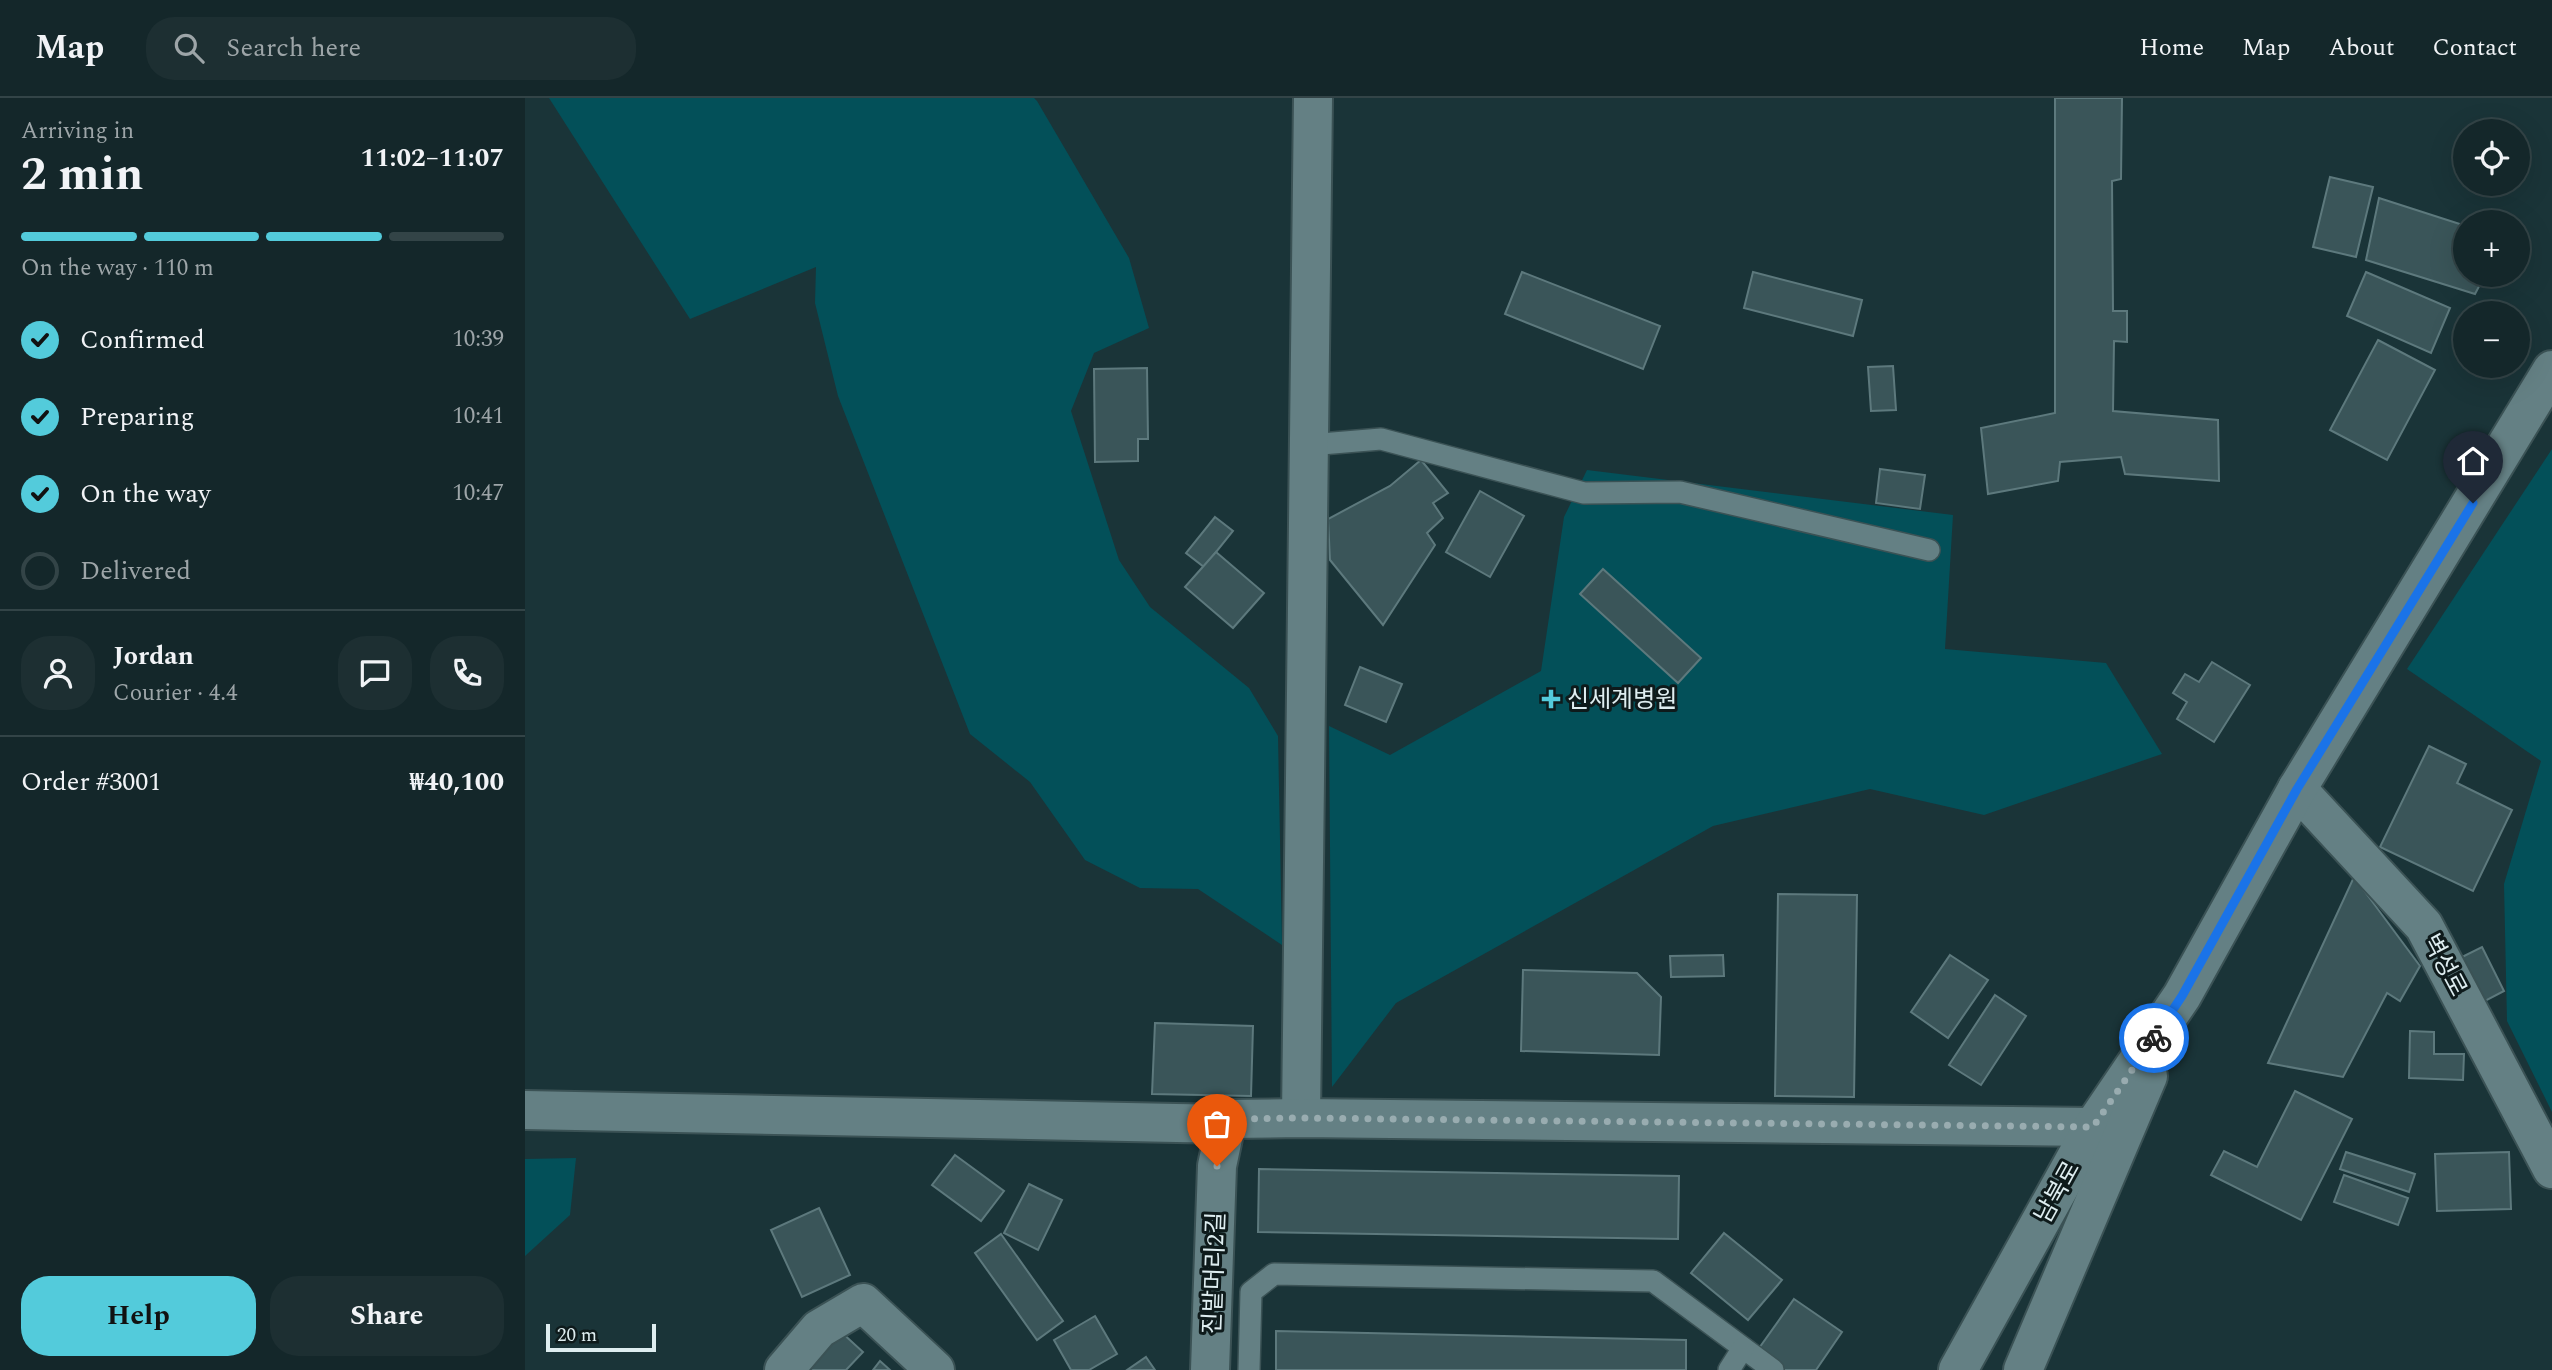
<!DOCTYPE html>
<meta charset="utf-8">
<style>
:root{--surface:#14272a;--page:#1d2f32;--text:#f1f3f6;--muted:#9da5a8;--line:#334447;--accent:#53cbdb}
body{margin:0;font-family:Spectral,"Noto Sans KR",serif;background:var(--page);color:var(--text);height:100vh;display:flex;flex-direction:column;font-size:26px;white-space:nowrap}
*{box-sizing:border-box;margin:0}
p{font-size:23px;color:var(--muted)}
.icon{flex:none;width:38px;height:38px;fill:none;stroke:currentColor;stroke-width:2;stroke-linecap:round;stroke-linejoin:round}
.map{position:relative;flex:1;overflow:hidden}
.details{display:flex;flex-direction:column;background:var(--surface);width:525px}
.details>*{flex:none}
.fabs{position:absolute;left:1928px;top:21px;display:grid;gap:14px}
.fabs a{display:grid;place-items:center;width:77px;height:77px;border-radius:50%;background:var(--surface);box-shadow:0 7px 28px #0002,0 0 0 2px var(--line);font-size:35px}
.scale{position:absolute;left:21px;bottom:18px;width:110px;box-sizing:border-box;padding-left:7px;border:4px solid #deedf0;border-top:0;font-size:19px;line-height:24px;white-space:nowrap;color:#deedf0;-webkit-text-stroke:5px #0e1a1b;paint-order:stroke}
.pin{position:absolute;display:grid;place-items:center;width:60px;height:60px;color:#fff;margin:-72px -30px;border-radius:50% 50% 50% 0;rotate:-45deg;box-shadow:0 0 7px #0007}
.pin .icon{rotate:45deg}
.courier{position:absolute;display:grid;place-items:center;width:70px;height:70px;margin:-35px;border:5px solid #1a73e8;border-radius:50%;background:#fff;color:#222;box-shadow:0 2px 9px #0007}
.overview em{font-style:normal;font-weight:700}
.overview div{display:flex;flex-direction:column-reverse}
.overview{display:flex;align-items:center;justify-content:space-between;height:119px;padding:0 21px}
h1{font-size:46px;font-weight:700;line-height:52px}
.bar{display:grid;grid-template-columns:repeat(4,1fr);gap:10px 7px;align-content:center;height:84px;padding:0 21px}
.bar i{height:9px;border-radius:5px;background:var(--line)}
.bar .active{background:var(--accent)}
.bar p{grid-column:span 4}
.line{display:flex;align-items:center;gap:18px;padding:0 21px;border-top:2px solid var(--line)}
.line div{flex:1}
.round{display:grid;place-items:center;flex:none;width:74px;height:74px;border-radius:28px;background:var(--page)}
ol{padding:0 21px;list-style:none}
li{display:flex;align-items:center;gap:21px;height:77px}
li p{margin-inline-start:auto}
li .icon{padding:7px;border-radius:50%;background:var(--accent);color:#111;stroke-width:4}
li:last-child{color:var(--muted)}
li i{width:38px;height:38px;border:4px solid var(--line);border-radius:50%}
.primary-button{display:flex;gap:14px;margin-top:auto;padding:14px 21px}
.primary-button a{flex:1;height:80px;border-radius:28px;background:var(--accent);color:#111;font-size:28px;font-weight:700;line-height:80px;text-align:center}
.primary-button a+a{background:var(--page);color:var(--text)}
header{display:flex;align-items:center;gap:42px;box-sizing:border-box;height:98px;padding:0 35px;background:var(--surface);border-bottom:2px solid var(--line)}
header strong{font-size:33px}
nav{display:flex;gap:38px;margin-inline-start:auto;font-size:24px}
.search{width:490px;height:63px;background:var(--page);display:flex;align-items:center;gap:18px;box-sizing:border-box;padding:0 24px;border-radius:28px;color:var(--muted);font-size:26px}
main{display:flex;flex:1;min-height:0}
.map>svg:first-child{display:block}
.green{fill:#035059}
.building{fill:#3a5559;stroke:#5d797d;stroke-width:2}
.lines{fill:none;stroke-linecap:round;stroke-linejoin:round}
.service-casing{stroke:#3b5255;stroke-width:24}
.minor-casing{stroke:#3b5255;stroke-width:42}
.secondary-casing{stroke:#3b5255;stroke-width:42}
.service{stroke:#648084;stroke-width:21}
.minor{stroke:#648084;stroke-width:38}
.secondary{stroke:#648084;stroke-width:38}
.done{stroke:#99acb0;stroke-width:7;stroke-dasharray:0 12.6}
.route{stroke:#1a73e8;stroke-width:9}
.poi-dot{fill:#53cbdb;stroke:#0e1a1b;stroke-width:2.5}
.labels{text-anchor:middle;stroke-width:6;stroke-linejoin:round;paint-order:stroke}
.poi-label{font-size:24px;fill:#deedf0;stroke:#0e1a1b;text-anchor:start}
.street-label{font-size:24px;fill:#deedf0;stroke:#0e1a1b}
</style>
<header>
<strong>Map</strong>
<div class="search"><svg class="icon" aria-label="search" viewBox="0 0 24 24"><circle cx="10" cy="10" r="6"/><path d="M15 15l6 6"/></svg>Search here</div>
<nav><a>Home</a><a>Map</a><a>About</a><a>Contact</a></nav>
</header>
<main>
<section class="details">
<div class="overview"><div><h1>2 min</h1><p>Arriving in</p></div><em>11:02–11:07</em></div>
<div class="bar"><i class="active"></i><i class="active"></i><i class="active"></i><i></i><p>On the way · 110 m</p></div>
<ol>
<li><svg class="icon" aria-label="check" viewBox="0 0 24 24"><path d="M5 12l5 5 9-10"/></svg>Confirmed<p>10:39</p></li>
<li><svg class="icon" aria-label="check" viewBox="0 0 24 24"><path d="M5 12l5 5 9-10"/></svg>Preparing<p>10:41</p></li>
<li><svg class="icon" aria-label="check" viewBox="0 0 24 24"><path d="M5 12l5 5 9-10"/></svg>On the way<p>10:47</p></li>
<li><i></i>Delivered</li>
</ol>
<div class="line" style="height:126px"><a class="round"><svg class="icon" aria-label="person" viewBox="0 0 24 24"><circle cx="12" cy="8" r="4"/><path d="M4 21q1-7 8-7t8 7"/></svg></a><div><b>Jordan</b><p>Courier · 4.4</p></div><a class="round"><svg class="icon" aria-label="chat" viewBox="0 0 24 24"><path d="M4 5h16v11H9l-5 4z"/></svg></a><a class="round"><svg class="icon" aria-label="phone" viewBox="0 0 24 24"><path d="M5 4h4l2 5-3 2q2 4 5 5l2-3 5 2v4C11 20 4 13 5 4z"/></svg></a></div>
<div class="line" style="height:91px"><div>Order #3001</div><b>₩40,100</b></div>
<div class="primary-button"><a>Help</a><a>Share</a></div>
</section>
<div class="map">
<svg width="2027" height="1272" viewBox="0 0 2027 1272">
<rect width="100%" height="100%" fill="#1a3438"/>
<g class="green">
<polygon points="24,0 509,0 512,3 604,160 624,230 569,255 546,313 594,462 625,509 724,590 753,638 757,847 673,791 615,790 560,762 505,684 445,636 313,298 290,205 291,169 165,221"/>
<polygon points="2027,351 2027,1014 1982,923 1979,786 2016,663 1882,571"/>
<polygon points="1062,372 1428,417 1420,551 1581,565 1637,656 1459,717 1345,691 1188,728 871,905 807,989 804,628 865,657 1016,573 1039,419"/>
<polygon points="51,1060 45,1117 0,1158 0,1061"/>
</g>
<g class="building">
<polygon points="1530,0 1597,0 1596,81 1587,83 1588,213 1602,213 1602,244 1589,243 1588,313 1693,322 1694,383 1600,376 1596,359 1535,364 1533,383 1463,396 1456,330 1530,315"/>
<polygon points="1805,79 1848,89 1831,159 1788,149"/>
<polygon points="1854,100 1941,128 1941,177 1960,177 1950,196 1841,162"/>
<polygon points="997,174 1135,228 1118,271 980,216"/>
<polygon points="1228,174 1337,202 1328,238 1219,210"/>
<polygon points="1841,174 1925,210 1906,255 1822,218"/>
<polygon points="1853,242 1910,272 1862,362 1805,332"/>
<polygon points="1368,268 1371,312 1346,313 1343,269"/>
<polygon points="622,270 623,341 613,341 613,363 570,364 569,271"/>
<polygon points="896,362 923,395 908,405 918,420 902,435 910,447 858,527 805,462 803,421 865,388"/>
<polygon points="1355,371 1400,377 1395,411 1351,405"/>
<polygon points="955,393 999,418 965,479 921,454"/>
<polygon points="690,419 708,433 679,469 661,455"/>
<polygon points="691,454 739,495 708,530 660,489"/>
<polygon points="1078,471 1176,560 1153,585 1055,496"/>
<polygon points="1687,564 1725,587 1689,644 1652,621 1662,604 1648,595 1660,576 1674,584"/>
<polygon points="835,569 877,586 861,624 820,607"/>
<polygon points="1904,648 1941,666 1932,685 1987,712 1948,793 1855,749"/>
<polygon points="1829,779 1895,868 1875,903 1862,895 1818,979 1743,965"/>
<polygon points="1253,796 1332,797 1329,999 1250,998"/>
<polygon points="1957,849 1979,893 1960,903 1937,859"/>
<polygon points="1198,857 1199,878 1146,879 1145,858"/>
<polygon points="1425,857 1463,882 1423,940 1386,914"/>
<polygon points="998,872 1112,875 1136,899 1134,957 996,953"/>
<polygon points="1470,897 1501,918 1456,987 1424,967"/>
<polygon points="630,925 728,928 726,998 627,996"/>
<polygon points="1885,933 1909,934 1909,956 1939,956 1938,982 1884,980"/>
<polygon points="1770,993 1827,1021 1776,1122 1686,1077 1699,1053 1732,1069"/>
<polygon points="1821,1054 1890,1076 1884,1094 1815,1071"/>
<polygon points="1984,1054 1986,1111 1912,1113 1910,1056"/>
<polygon points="430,1057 479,1093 456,1123 407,1087"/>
<polygon points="734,1071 1154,1078 1153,1141 733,1134"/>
<polygon points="1819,1077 1883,1100 1873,1127 1809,1104"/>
<polygon points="504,1086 537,1102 513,1152 479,1135"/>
<polygon points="294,1110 325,1177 277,1199 246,1132"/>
<polygon points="1199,1135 1257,1182 1223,1222 1166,1175"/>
<polygon points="476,1136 538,1223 512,1242 450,1155"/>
<polygon points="1269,1201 1317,1234 1291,1272 1259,1272 1232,1253"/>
<polygon points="570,1218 592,1256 564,1272 546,1272 529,1242"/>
<polygon points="315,1233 338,1254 321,1272 279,1272"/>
<polygon points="751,1233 1161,1242 1161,1272 751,1272"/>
<polygon points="621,1259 630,1272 602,1272"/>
<polygon points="355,1263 365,1272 348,1272"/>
</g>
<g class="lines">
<defs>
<g id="service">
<polyline points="784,347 856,341 1059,395 1155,394 1404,452"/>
<polyline points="724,1272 726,1194 749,1176 1128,1183 1248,1272"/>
<polyline points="1204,1272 1218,1250"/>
</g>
<g id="minor">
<polyline points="1772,691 1899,828 2027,1071"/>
<polyline points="0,1012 701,1026"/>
<polyline points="776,1020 788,0"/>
<polyline points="259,1272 294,1231 338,1205 410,1272"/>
<polyline points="685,1272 692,1068 702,1021 776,1020 1568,1029"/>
</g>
<g id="secondary">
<polyline points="1433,1272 1568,1029 1657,898 1772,691 2027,272"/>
<polyline points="1498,1272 1623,978"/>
</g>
</defs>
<use href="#service" class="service-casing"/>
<use href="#minor" class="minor-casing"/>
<use href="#secondary" class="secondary-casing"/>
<use href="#service" class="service"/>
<use href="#minor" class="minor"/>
<use href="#secondary" class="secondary"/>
</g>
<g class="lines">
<polyline class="done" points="692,1068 702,1021 776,1020 1568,1029 1629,940"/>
<polyline class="route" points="1629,940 1657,898 1772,691 1948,405"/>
</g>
<path class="poi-dot" d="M1022.5 590.5h7v7h7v7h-7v7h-7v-7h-7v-7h7z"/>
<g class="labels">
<g class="poi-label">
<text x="1042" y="609">신세계병원</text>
</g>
<g class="street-label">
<text transform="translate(1920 867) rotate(62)" y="8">벽성로</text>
<text transform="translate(1532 1094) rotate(-61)" y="8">남북로</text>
<text transform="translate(689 1175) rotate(-88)" y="8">진밭머리2길</text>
</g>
</g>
</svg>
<div class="fabs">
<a><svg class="icon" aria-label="locate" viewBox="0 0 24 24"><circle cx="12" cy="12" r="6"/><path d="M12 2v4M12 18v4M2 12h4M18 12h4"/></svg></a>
<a>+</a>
<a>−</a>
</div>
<div class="scale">20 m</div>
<div class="pin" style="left:692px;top:1068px;background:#ea580c"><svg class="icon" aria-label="bag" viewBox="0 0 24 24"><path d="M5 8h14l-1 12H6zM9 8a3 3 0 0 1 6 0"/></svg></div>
<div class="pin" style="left:1948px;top:405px;background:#1f2937"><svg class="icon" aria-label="home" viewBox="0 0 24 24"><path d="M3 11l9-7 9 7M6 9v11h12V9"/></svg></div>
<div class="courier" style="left:1629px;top:940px"><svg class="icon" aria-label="bike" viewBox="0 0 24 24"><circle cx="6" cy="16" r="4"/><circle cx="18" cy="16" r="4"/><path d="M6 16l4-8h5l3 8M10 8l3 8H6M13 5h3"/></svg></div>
</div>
</main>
